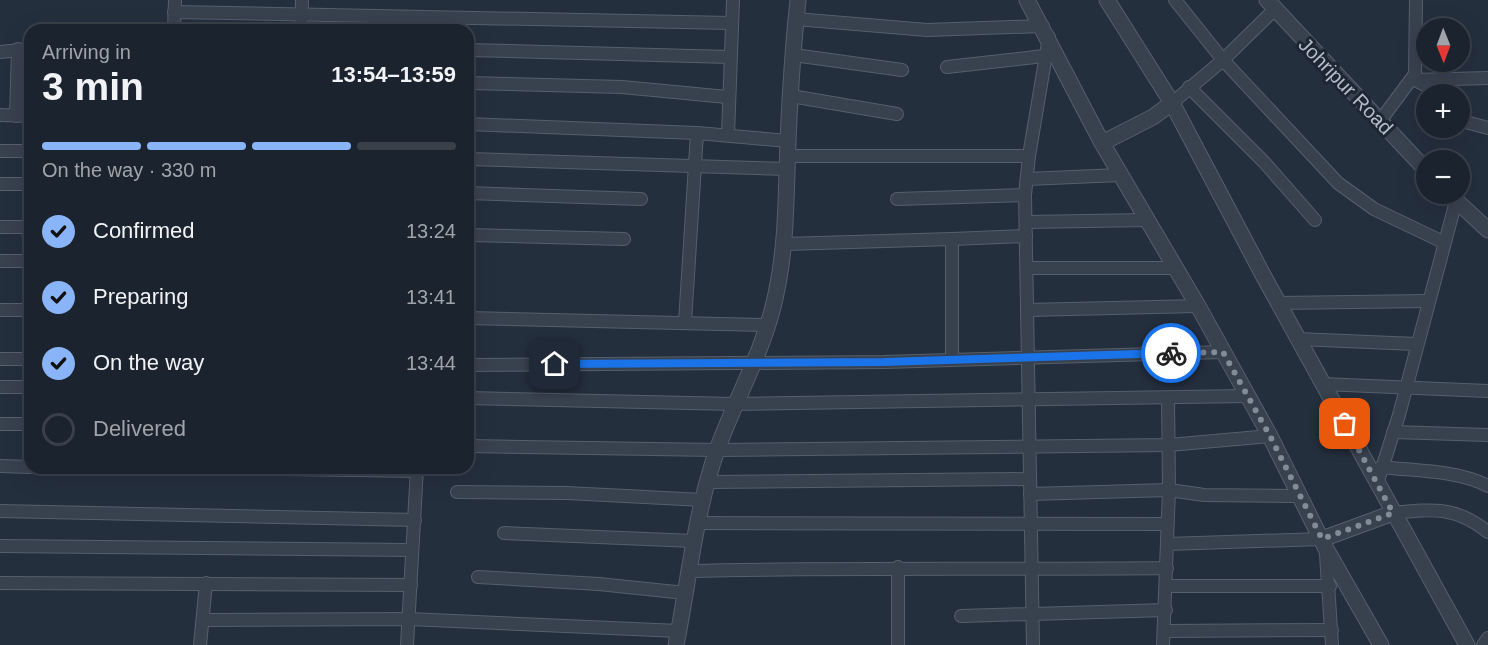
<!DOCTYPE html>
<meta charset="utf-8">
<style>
:root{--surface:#1b232e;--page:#282f3a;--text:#f1f3f6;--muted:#a0a4aa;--line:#39404a;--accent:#8ab4f8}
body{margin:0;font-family:Arial,sans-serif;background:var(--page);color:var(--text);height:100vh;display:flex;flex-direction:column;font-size:22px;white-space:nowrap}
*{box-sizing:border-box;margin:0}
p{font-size:20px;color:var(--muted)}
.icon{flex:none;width:33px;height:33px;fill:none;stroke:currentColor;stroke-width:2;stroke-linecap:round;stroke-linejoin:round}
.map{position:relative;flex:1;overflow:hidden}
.panel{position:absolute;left:24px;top:24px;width:450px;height:450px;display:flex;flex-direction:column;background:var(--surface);border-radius:18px;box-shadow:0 6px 24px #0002,0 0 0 2px var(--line)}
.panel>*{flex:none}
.needle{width:39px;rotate:179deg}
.fabs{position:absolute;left:1416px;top:18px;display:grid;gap:12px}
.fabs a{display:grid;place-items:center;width:54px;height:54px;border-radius:50%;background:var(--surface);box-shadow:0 6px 24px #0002,0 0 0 2px var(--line);font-size:30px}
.pin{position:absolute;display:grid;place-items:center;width:51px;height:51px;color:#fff;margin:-26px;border-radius:12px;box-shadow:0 3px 9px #0006}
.courier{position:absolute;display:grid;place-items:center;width:60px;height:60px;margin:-30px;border:4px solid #1a73e8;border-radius:50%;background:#fff;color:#222;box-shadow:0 2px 8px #0007}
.summary em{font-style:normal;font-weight:600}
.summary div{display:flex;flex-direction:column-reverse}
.summary{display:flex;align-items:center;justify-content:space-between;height:102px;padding:0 18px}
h1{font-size:39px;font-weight:600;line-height:45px}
.bar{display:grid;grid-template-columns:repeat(4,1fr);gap:9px 6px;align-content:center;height:72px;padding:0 18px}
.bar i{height:8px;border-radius:4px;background:var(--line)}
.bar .on{background:var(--accent)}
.bar p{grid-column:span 4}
ol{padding:0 18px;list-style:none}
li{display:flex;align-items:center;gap:18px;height:66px}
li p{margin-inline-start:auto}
li .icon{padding:6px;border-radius:50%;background:var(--accent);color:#111;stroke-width:4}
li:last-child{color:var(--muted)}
li i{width:33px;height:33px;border:3px solid var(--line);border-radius:50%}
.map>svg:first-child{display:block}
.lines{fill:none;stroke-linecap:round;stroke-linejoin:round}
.minor-casing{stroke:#565f6c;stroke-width:14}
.tertiary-casing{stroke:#565f6c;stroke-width:17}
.minor{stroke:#38414e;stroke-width:12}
.tertiary{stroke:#38414e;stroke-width:15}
.done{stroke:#828b98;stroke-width:6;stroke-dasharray:0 10.8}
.route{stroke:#1a73e8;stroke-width:8}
.labels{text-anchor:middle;stroke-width:6;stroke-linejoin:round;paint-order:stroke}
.street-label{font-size:20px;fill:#b4bcc9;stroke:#1d2633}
</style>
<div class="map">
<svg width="1488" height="645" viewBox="0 0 1488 645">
<rect width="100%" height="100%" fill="#242f3e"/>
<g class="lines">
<defs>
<g id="minor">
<polyline points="1175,0 1223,60 1338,183 1374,209 1443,242"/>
<polyline points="174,12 731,23"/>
<polyline points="796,19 927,30 1043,26"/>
<polyline points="174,30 175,0"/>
<polyline points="301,30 302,0"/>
<polyline points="468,50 730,57"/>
<polyline points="0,52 30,49"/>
<polyline points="794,55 902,70"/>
<polyline points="947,67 1044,56"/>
<polyline points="1413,80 1488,78"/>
<polyline points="1417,81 1442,94"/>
<polyline points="468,83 622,87 727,97"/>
<polyline points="1189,87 1264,162 1315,220"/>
<polyline points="791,96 897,114"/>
<polyline points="1172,103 1223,60 1274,10"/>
<polyline points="0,115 30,116"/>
<polyline points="16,116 18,49"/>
<polyline points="1460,117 1462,121 1488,128"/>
<polyline points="1380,121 1415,74 1416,0"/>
<polyline points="468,124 697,133 788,141"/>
<polyline points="728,135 733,0"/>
<polyline points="0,151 30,151"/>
<polyline points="788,156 1029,156"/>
<polyline points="468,159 787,169"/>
<polyline points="1027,179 1120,175"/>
<polyline points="0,184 30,184"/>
<polyline points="468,193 641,199"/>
<polyline points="897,199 1025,195"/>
<polyline points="1026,222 1148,220"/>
<polyline points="0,227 30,227"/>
<polyline points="28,227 30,252"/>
<polyline points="468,235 624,239"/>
<polyline points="785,244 952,239"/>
<polyline points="0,261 30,261"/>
<polyline points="1027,268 1175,268"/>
<polyline points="1278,303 1428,301"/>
<polyline points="0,310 30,310"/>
<polyline points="1027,310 1198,306"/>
<polyline points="468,318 769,325"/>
<polyline points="685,322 697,133"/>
<polyline points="1298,339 1416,344"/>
<polyline points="0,359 30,359"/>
<polyline points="952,360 952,239 1026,236"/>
<polyline points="468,365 884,362 1223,352"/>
<polyline points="1322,384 1488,391"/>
<polyline points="0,387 30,387"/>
<polyline points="468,398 735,404 1247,396"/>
<polyline points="0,424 30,424"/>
<polyline points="1393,432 1488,435"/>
<polyline points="468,446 717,450 1169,445 1270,436"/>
<polyline points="0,466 30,467"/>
<path d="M1381,467C1415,471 1457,470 1488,486"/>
<polyline points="217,468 417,471"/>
<polyline points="707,482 1030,479"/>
<polyline points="1377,484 1399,415 1456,201"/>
<polyline points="457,492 567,493 703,500"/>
<polyline points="1030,494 1169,490 1204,495 1300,496"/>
<polyline points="0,511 415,520"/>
<path d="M1393,513C1433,509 1455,506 1488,532"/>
<polyline points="697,523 1167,524"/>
<polyline points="504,533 694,541"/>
<polyline points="1167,544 1322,539"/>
<polyline points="0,546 412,550"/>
<polyline points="1326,554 1332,645"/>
<path d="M689,571C848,567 1007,570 1167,568"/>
<polyline points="478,577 599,584 685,593"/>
<polyline points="0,583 411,585"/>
<polyline points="1166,586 1330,586"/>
<polyline points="961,616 1166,610"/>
<polyline points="203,620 409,619 679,631"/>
<polyline points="1164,631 1332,630"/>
<polyline points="200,645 206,583"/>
<polyline points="407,645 417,468"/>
<polyline points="898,645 898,567"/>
<polyline points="1033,645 1025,195 1029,156 1049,37"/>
<polyline points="1163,645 1169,490 1168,398"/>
<polyline points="1483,645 1488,638"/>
</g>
<g id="tertiary">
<polyline points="1027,0 1102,143 1198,306 1270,436 1325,547 1381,645"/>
<polyline points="1107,0 1172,103 1263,275 1467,645"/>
<polyline points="1267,0 1426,170"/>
<polyline points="1102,143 1153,117 1172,103"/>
<polyline points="1449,194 1488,230"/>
<polyline points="1322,539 1393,513"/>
<path d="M676,645C689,580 695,513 717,450C736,397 765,349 776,294C787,243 786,192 788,140C790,94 793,47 798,0"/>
</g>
</defs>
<use href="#minor" class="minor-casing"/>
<use href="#tertiary" class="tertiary-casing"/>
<use href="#minor" class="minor"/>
<use href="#tertiary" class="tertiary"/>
</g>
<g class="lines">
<polyline class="done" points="1171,353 1223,352 1270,436 1322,539 1393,513 1345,424"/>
<polyline class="route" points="555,364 884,362 1171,353"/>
</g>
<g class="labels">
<g class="street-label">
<text transform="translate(1346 86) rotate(46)" y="7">Johripur Road</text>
</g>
</g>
</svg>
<div class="fabs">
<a><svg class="needle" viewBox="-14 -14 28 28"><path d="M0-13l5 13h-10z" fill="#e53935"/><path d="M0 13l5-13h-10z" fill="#a0a4aa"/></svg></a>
<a>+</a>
<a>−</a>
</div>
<div class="pin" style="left:1345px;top:424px;background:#ea580c"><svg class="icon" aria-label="bag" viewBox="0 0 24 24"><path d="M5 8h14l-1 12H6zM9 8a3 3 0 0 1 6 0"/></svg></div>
<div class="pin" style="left:555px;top:364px;background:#1f2937"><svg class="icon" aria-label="home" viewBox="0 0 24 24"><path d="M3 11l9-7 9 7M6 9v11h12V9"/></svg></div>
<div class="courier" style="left:1171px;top:353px"><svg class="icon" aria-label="bike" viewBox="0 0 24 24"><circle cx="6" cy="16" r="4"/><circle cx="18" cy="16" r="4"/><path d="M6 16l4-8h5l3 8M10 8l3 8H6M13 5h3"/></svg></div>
<section class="panel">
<div class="summary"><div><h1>3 min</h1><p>Arriving in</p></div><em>13:54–13:59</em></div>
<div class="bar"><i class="on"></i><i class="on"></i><i class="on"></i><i></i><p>On the way · 330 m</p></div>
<ol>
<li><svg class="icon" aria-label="check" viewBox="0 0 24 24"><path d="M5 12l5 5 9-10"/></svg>Confirmed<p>13:24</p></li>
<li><svg class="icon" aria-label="check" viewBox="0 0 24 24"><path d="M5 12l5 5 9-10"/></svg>Preparing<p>13:41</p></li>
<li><svg class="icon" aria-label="check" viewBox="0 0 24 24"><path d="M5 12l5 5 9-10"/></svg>On the way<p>13:44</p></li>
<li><i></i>Delivered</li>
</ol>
</section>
</div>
